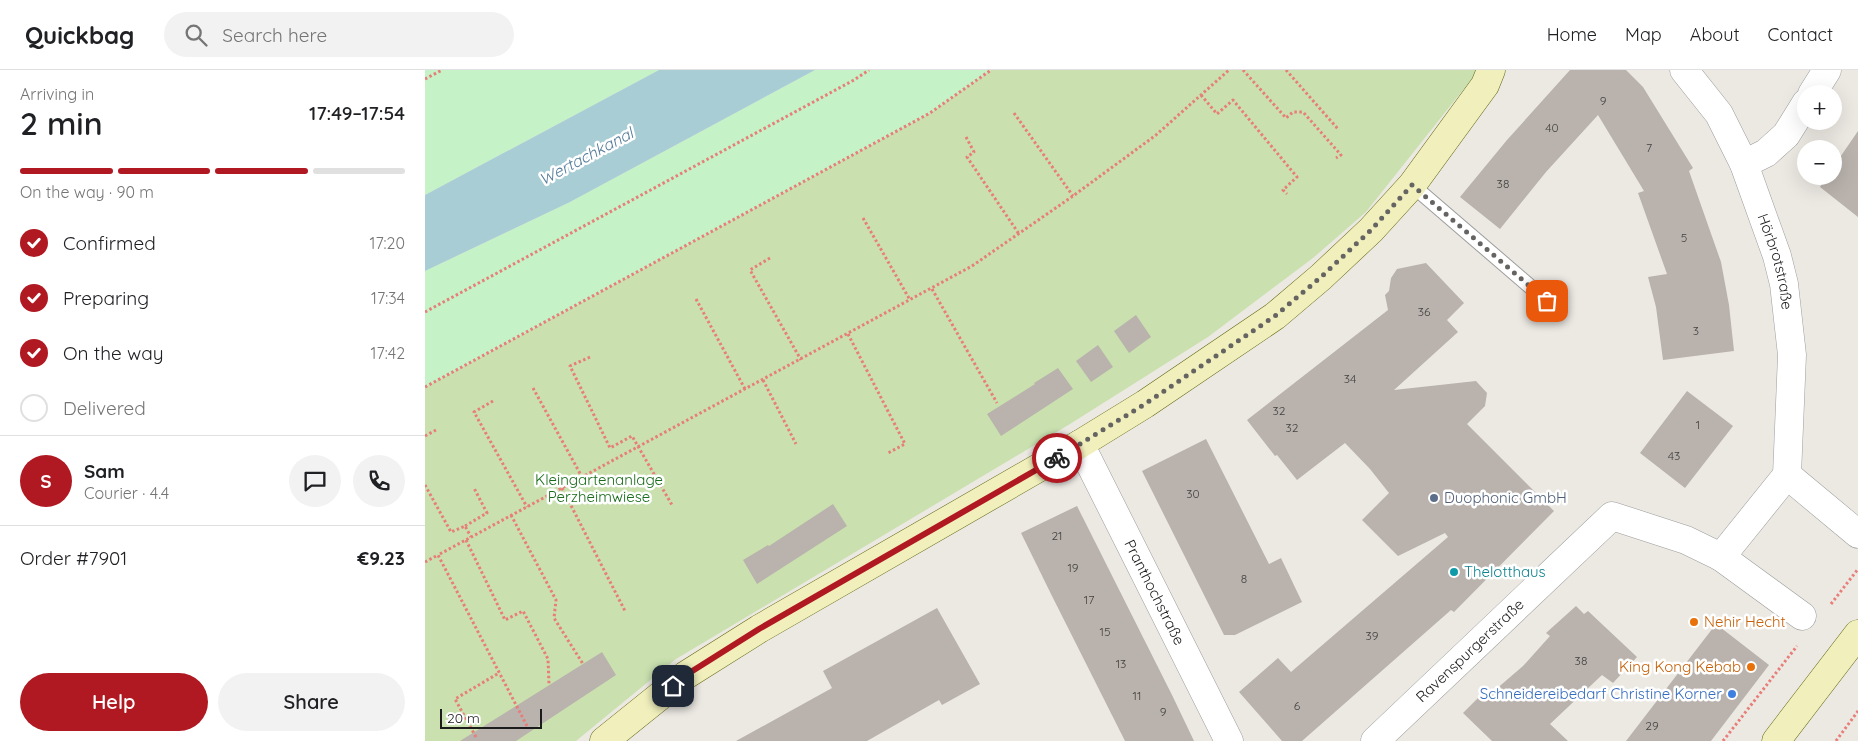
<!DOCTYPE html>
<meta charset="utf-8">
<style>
:root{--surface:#fff;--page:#f2f2f2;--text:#202124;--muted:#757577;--line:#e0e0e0;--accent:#b01921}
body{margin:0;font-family:Quicksand,sans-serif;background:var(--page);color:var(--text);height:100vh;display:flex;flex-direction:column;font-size:19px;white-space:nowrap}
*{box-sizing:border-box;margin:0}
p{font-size:16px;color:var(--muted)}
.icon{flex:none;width:28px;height:28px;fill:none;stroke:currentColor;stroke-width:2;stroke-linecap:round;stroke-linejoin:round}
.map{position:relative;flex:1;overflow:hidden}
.drawer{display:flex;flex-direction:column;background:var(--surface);width:425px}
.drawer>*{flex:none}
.buttons{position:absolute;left:1372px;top:15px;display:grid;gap:10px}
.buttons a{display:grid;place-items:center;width:45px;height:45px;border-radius:50%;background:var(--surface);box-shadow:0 5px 20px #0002;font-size:25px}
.scale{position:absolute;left:15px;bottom:12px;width:102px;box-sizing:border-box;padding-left:5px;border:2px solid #1c1c1c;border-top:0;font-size:14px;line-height:18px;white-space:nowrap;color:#1c1c1c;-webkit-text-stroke:4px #fff;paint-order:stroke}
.pin{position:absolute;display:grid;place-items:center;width:42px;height:42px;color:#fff;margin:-21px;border-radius:10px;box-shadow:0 2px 8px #0006}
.courier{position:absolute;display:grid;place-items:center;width:50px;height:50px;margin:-25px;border:4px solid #b01921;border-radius:50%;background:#fff;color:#222;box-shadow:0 1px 6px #0007}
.headline em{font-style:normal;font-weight:600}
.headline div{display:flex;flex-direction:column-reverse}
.headline{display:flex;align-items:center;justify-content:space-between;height:85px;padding:0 20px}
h1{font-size:32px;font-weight:600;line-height:38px}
.bar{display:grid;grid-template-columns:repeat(4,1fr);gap:8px 5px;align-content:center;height:60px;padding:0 20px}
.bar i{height:6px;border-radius:4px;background:var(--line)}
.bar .active{background:var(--accent)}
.bar p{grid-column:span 4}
.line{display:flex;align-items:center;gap:12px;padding:0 20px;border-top:1px solid var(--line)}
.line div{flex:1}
.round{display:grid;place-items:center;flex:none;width:52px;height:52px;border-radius:26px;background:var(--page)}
ol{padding:0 20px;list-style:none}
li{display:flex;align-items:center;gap:15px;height:55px}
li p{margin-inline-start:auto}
li .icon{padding:5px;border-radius:50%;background:var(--accent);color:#fff;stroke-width:4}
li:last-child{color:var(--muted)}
li i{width:28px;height:28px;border:2px solid var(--line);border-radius:50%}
.action{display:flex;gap:10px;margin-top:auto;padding:10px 20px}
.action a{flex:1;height:58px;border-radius:30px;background:var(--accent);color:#fff;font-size:20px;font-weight:600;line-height:58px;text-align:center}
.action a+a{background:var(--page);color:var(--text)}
header{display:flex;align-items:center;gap:30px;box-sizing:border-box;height:70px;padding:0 25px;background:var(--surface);border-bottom:1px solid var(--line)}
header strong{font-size:24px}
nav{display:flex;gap:28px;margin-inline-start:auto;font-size:18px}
.search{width:350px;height:45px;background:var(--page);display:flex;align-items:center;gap:12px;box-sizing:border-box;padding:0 18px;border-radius:28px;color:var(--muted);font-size:19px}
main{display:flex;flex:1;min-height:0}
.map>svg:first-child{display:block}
.grass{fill:#cae1af}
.park{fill:#c5f2c6}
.water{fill:#a9cdd5}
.building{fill:#b9b2ad}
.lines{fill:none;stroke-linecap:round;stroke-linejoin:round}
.lane-casing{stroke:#9d9d9d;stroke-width:16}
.street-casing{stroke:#9d9d9d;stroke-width:29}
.secondary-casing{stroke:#606512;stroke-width:29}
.path{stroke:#e77e79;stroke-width:3;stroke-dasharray:2.5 2.5;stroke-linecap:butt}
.lane{stroke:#fff;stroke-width:14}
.street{stroke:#fff;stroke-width:28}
.secondary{stroke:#f1f0bd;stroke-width:28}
.done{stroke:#656462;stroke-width:5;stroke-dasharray:0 9}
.route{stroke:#b01921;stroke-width:6}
.service-dot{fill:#5c6f8a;stroke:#fff;stroke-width:2}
.culture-dot{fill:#0f9aa8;stroke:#fff;stroke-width:2}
.food-dot{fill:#e8710a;stroke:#fff;stroke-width:2}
.shop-dot{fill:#3f7fe0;stroke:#fff;stroke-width:2}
.labels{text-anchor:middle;stroke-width:5;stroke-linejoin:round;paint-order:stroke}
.number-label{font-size:12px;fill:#434240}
.street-label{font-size:15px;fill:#1c1c1c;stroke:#fff}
.park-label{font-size:15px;fill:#196c1b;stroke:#fff}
.service-label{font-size:15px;fill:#4e5e75;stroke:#fff;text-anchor:start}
.culture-label{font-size:15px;fill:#0d838f;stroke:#fff;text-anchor:start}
.food-label{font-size:15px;fill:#c56008;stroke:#fff;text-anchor:start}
.shop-label{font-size:15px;fill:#366cbe;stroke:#fff;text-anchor:end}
.water-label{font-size:16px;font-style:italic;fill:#527a98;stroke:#fff}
</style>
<header>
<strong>Quickbag</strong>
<div class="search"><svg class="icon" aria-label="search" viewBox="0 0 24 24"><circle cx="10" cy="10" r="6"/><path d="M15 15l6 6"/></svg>Search here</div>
<nav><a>Home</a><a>Map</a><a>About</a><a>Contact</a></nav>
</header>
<main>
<section class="drawer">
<div class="headline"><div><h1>2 min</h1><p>Arriving in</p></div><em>17:49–17:54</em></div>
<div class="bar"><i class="active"></i><i class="active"></i><i class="active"></i><i></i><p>On the way · 90 m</p></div>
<ol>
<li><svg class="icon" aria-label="check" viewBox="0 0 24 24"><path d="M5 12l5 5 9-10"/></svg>Confirmed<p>17:20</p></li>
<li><svg class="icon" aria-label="check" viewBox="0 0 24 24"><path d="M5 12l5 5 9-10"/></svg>Preparing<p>17:34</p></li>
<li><svg class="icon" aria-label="check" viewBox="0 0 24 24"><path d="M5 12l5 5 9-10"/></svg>On the way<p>17:42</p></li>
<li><i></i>Delivered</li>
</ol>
<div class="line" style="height:90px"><b class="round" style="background:var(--accent);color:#fff">S</b><div><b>Sam</b><p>Courier · 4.4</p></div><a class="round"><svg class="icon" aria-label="chat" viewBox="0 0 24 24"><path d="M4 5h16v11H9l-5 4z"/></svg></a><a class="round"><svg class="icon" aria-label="phone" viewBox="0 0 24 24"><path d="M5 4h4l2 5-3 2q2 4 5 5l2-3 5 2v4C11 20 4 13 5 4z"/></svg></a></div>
<div class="line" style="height:65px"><div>Order #7901</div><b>€9.23</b></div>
<div class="action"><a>Help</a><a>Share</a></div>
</section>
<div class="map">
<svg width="1433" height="671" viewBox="0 0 1433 671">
<rect width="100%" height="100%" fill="#ece9e3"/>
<polygon class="grass" points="566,0 1051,0 1049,6 941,142 888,188 783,267 645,354 251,589 151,671 0,671 0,317 505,43"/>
<g class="park">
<polygon points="0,0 234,0 0,125"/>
<polygon points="390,0 566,0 505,43 0,317 0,201 145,132"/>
</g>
<polygon class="water" points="234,0 390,0 145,132 0,201 0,125"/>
<g class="building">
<polygon points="1145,0 1201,0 1218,17 1268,98 1264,101 1296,192 1304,235 1309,281 1238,290 1231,237 1223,207 1242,204 1213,123 1219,121 1173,45 1121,102 1075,159 1035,127 1082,70"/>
<polygon points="1433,61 1433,147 1395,117 1402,106 1409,106 1409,96"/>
<polygon points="1001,193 1039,233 1022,250 1033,262 969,320 1051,311 1062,323 1060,336 1042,354 1129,441 1029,542 1026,540 877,671 857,671 814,622 853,588 866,602 1023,467 1020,463 973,486 937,450 964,423 945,399 920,373 872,410 852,385 850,386 822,350 963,240 960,225 964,221 966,208 972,199"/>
<polygon points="711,245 726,267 704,283 689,261"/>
<polygon points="673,275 688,297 666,312 651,291"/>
<polygon points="633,298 648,319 576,366 562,344 610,314 609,313"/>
<polygon points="1262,321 1308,356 1260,418 1215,383"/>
<polygon points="781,369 844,494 856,488 877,532 810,565 799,565 717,401"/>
<polygon points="408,434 422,456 332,514 318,490 343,475 344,476"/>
<polygon points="652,436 747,625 769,671 700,671 628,528 596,463"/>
<polygon points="1151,536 1159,544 1163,541 1212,587 1188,613 1177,605 1125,654 1143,671 1067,671 1038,643 1058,623 1062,627 1098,596 1125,566 1121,563"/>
<polygon points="512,538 555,614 517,635 514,630 442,671 311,671 407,618 398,601"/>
<polygon points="1291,554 1344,595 1286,671 1201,671"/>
<polygon points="177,582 191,605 91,671 35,671"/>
</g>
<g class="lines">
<defs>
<polyline id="lane" points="987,115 1122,231"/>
<g id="street">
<path id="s1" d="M1259,0L1294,44L1319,94L1352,186L1359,214L1367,285L1362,405"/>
<polyline points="1387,24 1402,0"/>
<polyline points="1319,94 1341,83 1361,65 1381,33"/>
<path id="s2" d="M655,374L804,671"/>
<polyline points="1362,405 1296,487 1377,546"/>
<polyline points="1362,405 1433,464"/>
<path id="s3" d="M950,671L1187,446L1261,470L1296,487"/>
</g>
<g id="secondary">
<polyline points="179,671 261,605 334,559 655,374 720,334 850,246 896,207 946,160 987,115 1060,15 1066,0"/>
<polyline points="1351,671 1433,564"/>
</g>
</defs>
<use href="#lane" class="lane-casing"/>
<use href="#street" class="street-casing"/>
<use href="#secondary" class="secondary-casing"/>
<g class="path">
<polyline points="818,0 861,48 868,42 878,42 916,85 911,88"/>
<polyline points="861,0 913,59"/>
<polyline points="0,9 17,0"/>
<polyline points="776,25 792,44 808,30 872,107 858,120 862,124"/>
<polyline points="589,43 648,126"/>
<polyline points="541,67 549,82 542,87 594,164"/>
<polyline points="438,148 485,230"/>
<polyline points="345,188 325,200 376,290"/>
<polyline points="507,219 572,333"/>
<polyline points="271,229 320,319"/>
<polyline points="0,242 429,10 444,0"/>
<polyline points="423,264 480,374 463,383"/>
<polyline points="165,287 145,296 185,378 207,366 247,435"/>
<polyline points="338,310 371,374"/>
<polyline points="0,317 505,43 566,0"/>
<polyline points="108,318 157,407"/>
<polyline points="68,331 49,342 102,437"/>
<polyline points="0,366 11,360"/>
<polyline points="0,415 26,462 40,456 46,467"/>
<polyline points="137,418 200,541"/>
<polyline points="86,445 131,530 129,548 158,594"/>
<polyline points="40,456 62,443 49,418"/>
<polyline points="41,470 80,550 98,541 123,589 124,614"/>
<polyline points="0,492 13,485"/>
<polyline points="1406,534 1433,499"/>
<polyline points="102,656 13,485 547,196 648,126 731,65 804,0"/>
<polyline points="51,667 30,629 74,603"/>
<polyline points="1298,671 1372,576"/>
<polyline points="1411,671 1433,641"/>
</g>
<use href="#lane" class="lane"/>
<use href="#street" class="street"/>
<use href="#secondary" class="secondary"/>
</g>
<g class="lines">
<polyline class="done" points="632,388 720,334 850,246 896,207 946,160 987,115 1122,231"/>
<polyline class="route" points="248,616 261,605 334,559 632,388"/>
</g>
<circle class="service-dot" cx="1009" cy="428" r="5"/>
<circle class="culture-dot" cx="1029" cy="502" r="5"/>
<g class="food-dot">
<circle cx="1269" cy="552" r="5"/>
<circle cx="1326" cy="597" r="5"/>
</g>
<circle class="shop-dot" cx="1307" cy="624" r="5"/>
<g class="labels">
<g class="number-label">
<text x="1178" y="35">9</text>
<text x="1127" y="62">40</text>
<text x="1224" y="82">7</text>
<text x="1078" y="118">38</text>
<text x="1259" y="172">5</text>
<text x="999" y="246">36</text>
<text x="1271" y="265">3</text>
<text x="925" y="313">34</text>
<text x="854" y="345">32</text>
<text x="1273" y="359">1</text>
<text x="867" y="362">32</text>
<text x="1249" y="390">43</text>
<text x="768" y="428">30</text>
<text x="632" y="470">21</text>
<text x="648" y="502">19</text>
<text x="819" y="513">8</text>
<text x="664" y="534">17</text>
<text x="680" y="566">15</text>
<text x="947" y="570">39</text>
<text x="1156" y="595">38</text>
<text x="696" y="598">13</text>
<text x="712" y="630">11</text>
<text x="872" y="640">6</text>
<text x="738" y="646">9</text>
<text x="1227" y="660">29</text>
</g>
<g class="street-label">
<text dy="5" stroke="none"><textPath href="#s1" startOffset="215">Hörbrotstraße</textPath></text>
<text dy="5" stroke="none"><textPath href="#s2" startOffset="166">Pranthochstraße</textPath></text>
<text dy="5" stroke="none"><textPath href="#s3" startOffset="131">Ravenspurgerstraße</textPath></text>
</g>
<g class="park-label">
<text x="174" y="415">Kleingartenanlage<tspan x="174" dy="17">Perzheimwiese</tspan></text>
</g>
<g class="service-label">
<text x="1019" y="433">Duophonic GmbH</text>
</g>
<g class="culture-label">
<text x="1039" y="507">Thelotthaus</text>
</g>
<g class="food-label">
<text x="1279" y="557">Nehir Hecht</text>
<text x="1316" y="602" text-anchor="end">King Kong Kebab</text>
</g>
<g class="shop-label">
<text x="1297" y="629">Schneidereibedarf Christine Korner</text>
</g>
<g class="water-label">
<text transform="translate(161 86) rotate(-28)" y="6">Wertachkanal</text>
</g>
</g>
</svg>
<div class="buttons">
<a>+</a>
<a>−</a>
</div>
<div class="scale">20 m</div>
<div class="pin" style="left:1122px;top:231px;background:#ea580c"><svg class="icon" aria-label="bag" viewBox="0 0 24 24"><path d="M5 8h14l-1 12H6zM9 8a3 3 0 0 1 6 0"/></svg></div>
<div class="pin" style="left:248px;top:616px;background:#1f2937"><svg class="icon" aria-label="home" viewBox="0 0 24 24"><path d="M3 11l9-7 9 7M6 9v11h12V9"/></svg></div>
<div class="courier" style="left:632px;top:388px"><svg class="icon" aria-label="bike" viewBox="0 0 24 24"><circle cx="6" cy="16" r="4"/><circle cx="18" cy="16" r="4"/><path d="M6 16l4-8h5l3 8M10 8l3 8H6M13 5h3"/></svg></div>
</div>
</main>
